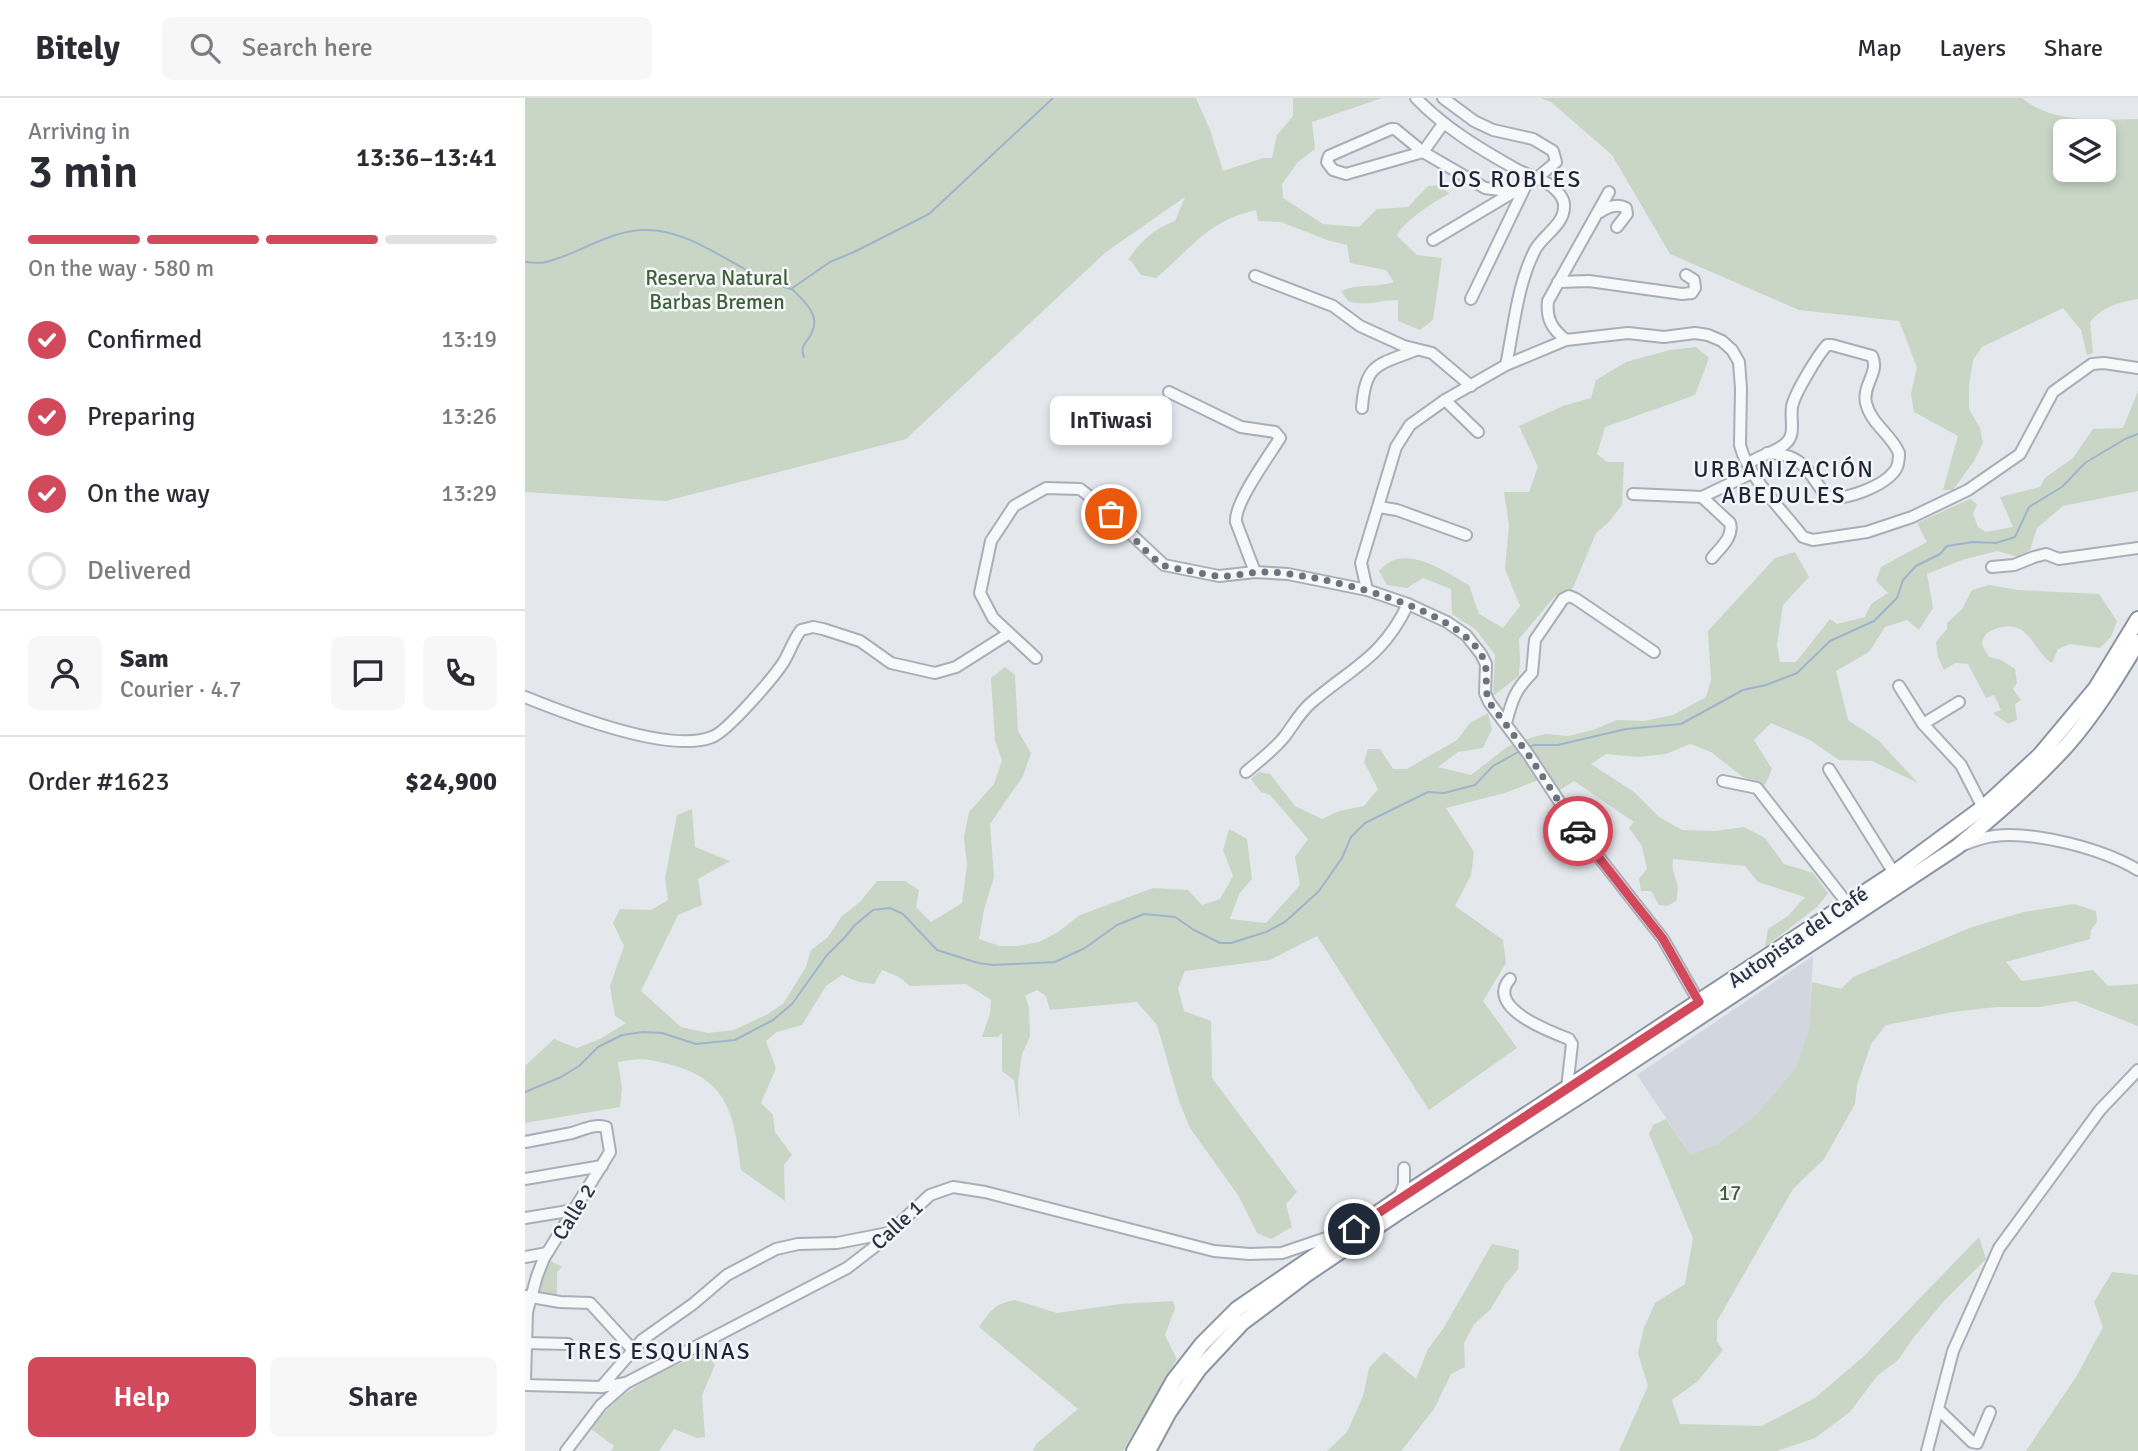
<!DOCTYPE html>
<meta charset="utf-8">
<style>
:root{--surface:#fff;--page:#f7f7f7;--text:#2b2b33;--muted:#7c7c81;--line:#e1e1e2;--accent:#d1495b}
body{margin:0;font-family:Signika,sans-serif;background:var(--page);color:var(--text);height:100vh;display:flex;flex-direction:column;font-size:26px;white-space:nowrap}
*{box-sizing:border-box;margin:0}
p{font-size:23px;color:var(--muted)}
.icon{flex:none;width:38px;height:38px;fill:none;stroke:currentColor;stroke-width:2;stroke-linecap:round;stroke-linejoin:round}
.map{position:relative;flex:1;overflow:hidden}
.panel{display:flex;flex-direction:column;background:var(--surface);width:525px}
.panel>*{flex:none}
.controls{position:absolute;left:1528px;top:21px;display:grid;gap:14px}
.controls a{display:grid;place-items:center;width:63px;height:63px;border-radius:10px;background:var(--surface);box-shadow:0 4px 10px #0003;font-size:35px}
.pin{position:absolute;display:grid;place-items:center;width:60px;height:60px;color:#fff;margin:-30px;border:4px solid #fff;border-radius:50%;box-shadow:0 2px 7px #0007}
.courier{position:absolute;display:grid;place-items:center;width:70px;height:70px;margin:-35px;border:5px solid #d1495b;border-radius:50%;background:#fff;color:#222;box-shadow:0 2px 9px #0007}
.bubble{position:absolute;height:49px;border-radius:10px;background:var(--surface);box-shadow:0 4px 10px #0003;font-size:23px;font-weight:600;line-height:49px;text-align:center}
.summary em{font-style:normal;font-weight:600}
.summary div{display:flex;flex-direction:column-reverse}
.summary{display:flex;align-items:center;justify-content:space-between;height:119px;padding:0 28px}
h1{font-size:46px;font-weight:600;line-height:52px}
.bar{display:grid;grid-template-columns:repeat(4,1fr);gap:10px 7px;align-content:center;height:84px;padding:0 28px}
.bar i{height:9px;border-radius:5px;background:var(--line)}
.bar .active{background:var(--accent)}
.bar p{grid-column:span 4}
.line{display:flex;align-items:center;gap:18px;padding:0 28px;border-top:2px solid var(--line)}
.line div{flex:1}
.round{display:grid;place-items:center;flex:none;width:74px;height:74px;border-radius:10px;background:var(--page)}
ol{padding:0 28px;list-style:none}
li{display:flex;align-items:center;gap:21px;height:77px}
li p{margin-inline-start:auto}
li .icon{padding:7px;border-radius:50%;background:var(--accent);color:#fff;stroke-width:4}
li:last-child{color:var(--muted)}
li i{width:38px;height:38px;border:4px solid var(--line);border-radius:50%}
.action{display:flex;gap:14px;margin-top:auto;padding:14px 28px}
.action a{flex:1;height:80px;border-radius:10px;background:var(--accent);color:#fff;font-size:28px;font-weight:600;line-height:80px;text-align:center}
.action a+a{background:var(--page);color:var(--text)}
header{display:flex;align-items:center;gap:42px;box-sizing:border-box;height:98px;padding:0 35px;background:var(--surface);border-bottom:2px solid var(--line)}
header strong{font-size:33px}
nav{display:flex;gap:38px;margin-inline-start:auto;font-size:24px}
.search{width:490px;height:63px;background:var(--page);display:flex;align-items:center;gap:18px;box-sizing:border-box;padding:0 24px;border-radius:10px;color:var(--muted);font-size:26px}
main{display:flex;flex:1;min-height:0}
.map>svg:first-child{display:block}
.built{fill:#d2d6de}
.green{fill:#c9d6c5;fill-rule:evenodd}
.lines{fill:none;stroke-linecap:round;stroke-linejoin:round}
.stream{stroke:#9fb4cc;stroke-width:2}
.minor-casing{stroke:#a9aeb7;stroke-width:14}
.highway-casing{stroke:#8b94a3;stroke-width:18}
.minor{stroke:#f7f8fa;stroke-width:10}
.highway{stroke:#fff;stroke-width:14}
.done{stroke:#6c737f;stroke-width:7;stroke-dasharray:0 12.6}
.route{stroke:#d1495b;stroke-width:9}
.labels{text-anchor:middle;stroke-width:5;stroke-linejoin:round;paint-order:stroke}
.park-label{font-size:21px;fill:#3f6138;stroke:#f4f6f9}
.street-label{font-size:21px;fill:#2b3445;stroke:#f4f6f9}
.neighbourhood-label{font-size:23px;letter-spacing:2px;fill:#1d2536;stroke:#f4f6f9}
</style>
<header>
<strong>Bitely</strong>
<div class="search"><svg class="icon" aria-label="search" viewBox="0 0 24 24"><circle cx="10" cy="10" r="6"/><path d="M15 15l6 6"/></svg>Search here</div>
<nav><a>Map</a><a>Layers</a><a>Share</a></nav>
</header>
<main>
<section class="panel">
<div class="summary"><div><h1>3 min</h1><p>Arriving in</p></div><em>13:36–13:41</em></div>
<div class="bar"><i class="active"></i><i class="active"></i><i class="active"></i><i></i><p>On the way · 580 m</p></div>
<ol>
<li><svg class="icon" aria-label="check" viewBox="0 0 24 24"><path d="M5 12l5 5 9-10"/></svg>Confirmed<p>13:19</p></li>
<li><svg class="icon" aria-label="check" viewBox="0 0 24 24"><path d="M5 12l5 5 9-10"/></svg>Preparing<p>13:26</p></li>
<li><svg class="icon" aria-label="check" viewBox="0 0 24 24"><path d="M5 12l5 5 9-10"/></svg>On the way<p>13:29</p></li>
<li><i></i>Delivered</li>
</ol>
<div class="line" style="height:126px"><a class="round"><svg class="icon" aria-label="person" viewBox="0 0 24 24"><circle cx="12" cy="8" r="4"/><path d="M4 21q1-7 8-7t8 7"/></svg></a><div><b>Sam</b><p>Courier · 4.7</p></div><a class="round"><svg class="icon" aria-label="chat" viewBox="0 0 24 24"><path d="M4 5h16v11H9l-5 4z"/></svg></a><a class="round"><svg class="icon" aria-label="phone" viewBox="0 0 24 24"><path d="M5 4h4l2 5-3 2q2 4 5 5l2-3 5 2v4C11 20 4 13 5 4z"/></svg></a></div>
<div class="line" style="height:91px"><div>Order #1623</div><b>$24,900</b></div>
<div class="action"><a>Help</a><a>Share</a></div>
</section>
<div class="map">
<svg width="1613" height="1353" viewBox="0 0 1613 1353">
<rect width="100%" height="100%" fill="#e4e7ec"/>
<polygon class="built" points="1288,858 1284,931 1271,969 1230,1018 1192,1046 1166,1057 1112,977"/>
<g class="green">
<path d="M0,0H671L685,32L698,73L738,60H747L752,37L768,18V0H857L787,24L790,51L773,64L757,86L758,100L798,126L834,129L852,111L883,109L903,88L917,87L924,96C911,102 876,125 872,138L892,157L917,160L908,222L895,232L873,223V202C852,202 844,209 823,203L816,193C835,185 851,190 869,184L861,172L825,165L822,147L802,142L756,124L733,123L731,112C682,123 667,150 631,180L616,177L606,163L603,162C616,143 628,131 650,123L660,99L581,154L381,341L141,403L0,394Z"/>
<path d="M1015,0H1497C1528,26 1574,22 1613,21V201C1594,204 1577,209 1565,224L1568,255L1562,257L1556,232L1538,210L1457,249L1448,262L1444,288V311L1455,330L1458,345L1449,363L1428,392H1418L1433,338L1389,314L1386,296L1392,269L1374,223L1274,212L1145,156L1087,57L1026,4ZM1540,33H1578V72H1540Z"/>
<path d="M1171,249L1184,260L1170,297L1080,329L1072,356L1082,364H1099L1097,407L1083,425L1071,435L1048,490L1030,498L994,541L995,563L994,578L968,598L970,557L951,532L927,516L926,491L898,480L882,490L862,487L854,473C878,443 919,473 944,487L954,516L978,530L995,508L980,471L984,427L979,394H1004L1013,369L994,328L1038,308L1066,300L1071,282L1101,264L1145,252Z"/>
<path d="M1613,293V393L1538,408L1512,430L1505,452L1493,459L1472,453L1437,462L1402,476L1408,510L1394,532L1382,522L1360,529L1344,554L1311,573L1323,622L1353,642L1393,685L1347,663L1314,662L1285,642L1246,625L1229,642L1247,671L1240,687L1218,679L1186,654L1165,646L1141,656L1113,659L1081,656L1066,666L1109,694L1134,719L1157,732L1190,733L1219,729L1240,740L1259,766L1288,775L1303,795L1292,809L1240,849L1243,831L1263,818L1280,799L1233,784L1220,768L1148,761C1145,779 1157,781 1151,803L1142,808L1134,807L1126,793H1116L1114,781L1122,771L1117,748L1104,730L1109,724L1049,683L1032,694L1023,678L980,695L921,710L949,754L946,777L930,808L978,842L981,865L958,903L992,950L904,1012L792,838L745,862L660,873L653,890L659,913L686,923L687,980L772,1094L761,1106L767,1129L746,1141L732,1135L713,1097L665,1030L654,1003L632,927L612,904L525,912L521,898L512,892L500,898L504,909L505,939L497,956L493,985L495,1022L489,982L477,973V935L473,939H457L465,916L466,902L441,886L385,888L374,879L357,872L349,886L334,884L317,877L301,888L277,927L252,934L241,943L251,970L236,1005L248,1017L250,1034L267,1057L259,1067L260,1103L216,1072C209,1019 205,983 147,967C123,961 118,959 93,964L97,990L95,1009L0,1025V968L29,941L52,950L75,941L101,925L90,918L85,888L99,848L88,825L95,811L126,812L143,802L140,780L152,717L167,711L170,749L205,763L173,781L177,807L153,817L116,893L156,929L183,935L209,932L243,916L258,906L281,869L286,852L303,839L317,818L335,804L352,783H380L394,792L391,809L406,824L437,805L442,767L439,739L444,714L469,686L477,662L470,643L466,580L480,569L490,577L493,633L506,655L498,678L465,726L469,779L459,812L454,841L475,848H493L514,844L533,834L555,817L628,790L663,792L677,807L695,801L708,778L698,752L704,731L722,741L727,781L714,796L705,821L741,825L775,787L770,759L783,741L745,697L736,694L726,681L734,674L745,676L770,708L797,721L814,713L839,708L853,691L839,664L843,651H855L868,671H882L932,642L945,625L963,615L967,631L958,650L933,654L913,669L946,677L982,649L1005,640L1020,636L1043,638L1068,632L1092,622L1119,623L1148,617L1181,599L1186,582L1183,533L1250,460L1270,454L1284,479L1258,507L1252,547L1255,564H1271L1305,521L1312,526L1340,519L1346,506L1363,495L1351,483L1356,469L1402,444L1392,425L1445,401L1452,406L1448,416L1453,429L1461,434L1488,429L1475,399L1515,389L1520,380L1548,360L1568,331L1598,330Z"/>
<path d="M1464,487L1493,492L1574,496L1592,523L1586,539L1575,550L1545,546L1533,551L1527,565C1508,555 1505,518 1470,531C1461,534 1458,539 1457,547L1464,559L1476,562L1490,571L1492,585L1488,591L1496,602L1490,606L1492,622L1483,626L1468,615L1476,612L1469,597L1461,600L1443,566L1430,565L1419,572L1413,559L1411,544L1422,531V525L1437,511L1447,492Z"/>
<polygon points="1549,806 1571,813 1572,824 1566,832 1565,841 1481,864 1497,883 1568,872 1583,888 1613,886 1613,928 1550,903 1514,909 1471,909 1428,914 1361,927 1346,946 1332,987 1330,1006 1299,1061 1268,1091 1192,1223 1192,1244 1198,1252 1173,1283 1147,1302 1155,1326 1237,1328 1290,1300 1339,1258 1454,1139 1461,1161 1419,1203 1389,1239 1373,1262 1352,1278 1325,1314 1290,1340 1252,1353 1094,1353 1123,1288 1113,1255 1119,1230 1130,1205 1160,1186 1168,1140 1124,1036 1128,1027 1141,1021 1166,1057 1192,1046 1230,1018 1271,969 1284,931 1287,884 1316,891 1328,879 1447,829 1499,814"/>
<polygon points="967,1146 994,1152 993,1171 980,1187 965,1212 949,1226 939,1245 940,1269 926,1276 909,1311 876,1353 802,1353 822,1334 838,1298 844,1270 859,1254 891,1281 903,1251 918,1231"/>
<polygon points="22,1161 37,1169 32,1174 32,1199 11,1195"/>
<polygon points="1587,1174 1613,1177 1613,1353 1501,1353 1551,1279 1578,1229 1569,1204"/>
<path d="M490,1202L532,1215L596,1206L648,1203L650,1210L640,1237L652,1261L598,1353H508L511,1346L553,1311L454,1229C466,1212 469,1206 490,1202Z"/>
<path d="M180,1253L190,1267L177,1297L180,1339L172,1340L149,1331L134,1353H86L89,1348L66,1331C100,1285 133,1278 180,1253Z"/>
</g>
<g class="lines">
<g class="stream">
<path d="M0,164C7,164 15,166 21,164C54,156 83,133 118,132C171,130 217,179 266,191L305,164L329,154L404,116L528,0"/>
<path d="M267,191C278,202 296,217 287,234C283,245 274,246 279,259"/>
<polyline points="1003,649 1010,647 1033,647 1101,631 1156,626 1218,592 1241,587 1272,575 1305,543 1349,523 1372,500 1378,482 1391,468 1415,456 1422,448 1448,444 1471,445 1490,439 1504,409 1537,389 1560,365 1600,341 1613,336"/>
<polyline points="0,994 36,979 54,968 73,949 97,937 118,934 137,935 171,946 210,942 248,922 267,906 302,857 320,839 330,827 348,812 365,810 378,816 412,852 453,865 468,867 530,864 560,850 592,827 619,816 650,819 669,832 695,845 706,845 741,834 760,824 794,793 817,760 826,739 840,725 903,694 919,695 950,687 968,668 995,653"/>
</g>
<defs>
<g id="minor">
<path d="M891,0C920,30 955,51 991,71C1002,77 1015,80 1025,87C1031,91 1040,100 1039,109C1039,127 1017,138 1010,152C992,187 989,229 981,267"/>
<polyline points="918,26 898,54 870,31 866,31 804,58 802,64 808,72 821,76 898,54 960,90 989,94"/>
<path d="M1075,114C1083,109 1092,105 1101,110L1102,116L1092,129"/>
<polyline points="908,142 1012,80 1031,64 1028,53 1008,41 968,32 949,23 918,0"/>
<polyline points="730,178 808,208 835,228 879,248 907,255 946,288"/>
<polyline points="1033,184 1064,183 1157,196 1167,195 1170,190 1169,182 1161,177"/>
<polyline points="946,201 1001,87"/>
<path d="M1041,242C1027,231 1021,221 1023,203L1084,94"/>
<path d="M644,294L716,329L750,334L755,340C744,358 709,405 711,424L730,474"/>
<polyline points="920,302 953,334"/>
<path d="M837,310C840,265 853,267 891,252"/>
<path d="M1223,366C1234,357 1251,355 1261,345C1271,337 1265,320 1267,309C1269,296 1293,257 1302,247H1307L1347,258C1355,274 1337,287 1341,305C1346,326 1366,336 1374,355C1374,361 1374,366 1371,371C1360,388 1319,404 1301,398C1281,371 1278,356 1242,355"/>
<polyline points="1108,396 1177,399 1227,375"/>
<path d="M1177,399L1205,425C1209,439 1195,450 1187,460"/>
<polyline points="854,409 872,412 941,437"/>
<polyline points="1467,469 1489,467 1509,459 1521,456 1534,461 1613,450"/>
<path d="M842,492L836,465L871,349L885,327L920,302L981,267L1041,242L1103,235L1139,239L1170,235L1183,237L1197,243L1207,252L1214,264L1216,290L1215,347C1223,379 1258,413 1278,439L1288,442L1342,434L1387,419L1443,392L1495,356L1528,294L1567,266L1579,265L1613,270"/>
<polyline points="511,560 468,520 455,495 466,443 489,408 521,390 555,391 572,404 639,467 694,478 730,474 763,476 842,492 883,506 922,524 941,537 956,556 961,566 960,595 964,604 1003,656 1055,735 1138,841 1174,904"/>
<polyline points="1374,588 1398,626 1436,667 1455,704 1460,708"/>
<path d="M0,599C42,616 145,656 187,639C202,634 248,580 258,565C265,554 268,542 276,532L288,529L298,531L335,543L366,565L410,575L431,569L483,536"/>
<path d="M981,625C987,602 990,592 1007,575L1010,542L1038,501L1044,498L1051,501L1129,554"/>
<polyline points="1398,626 1434,604"/>
<polyline points="1304,671 1369,775"/>
<path d="M721,674C734,663 750,651 760,638C769,626 775,614 787,604C828,569 858,559 883,506"/>
<polyline points="1198,683 1232,690 1322,805"/>
<path d="M1438,747C1448,743 1458,739 1469,738C1511,733 1578,751 1613,772"/>
<path d="M985,881C960,909 1023,933 1044,941L1047,946L1042,990"/>
<path d="M0,1044C16,1041 32,1038 47,1035C60,1031 68,1026 81,1029L85,1054L19,1160L12,1178L2,1214L0,1281"/>
<polyline points="0,1081 77,1068"/>
<polyline points="873,1101 879,1087 879,1070"/>
<polyline points="0,1120 49,1112"/>
<polyline points="0,1159 22,1155"/>
<polyline points="0,1198 35,1204 65,1205 108,1252"/>
<polyline points="0,1245 43,1246"/>
<polyline points="0,1287 76,1289 101,1285"/>
<polyline points="76,1289 117,1242 168,1206 202,1177 251,1151 273,1146 312,1145 363,1135"/>
<polyline points="1414,1312 1447,1344 1452,1345 1465,1314"/>
<polyline points="41,1353 76,1307 101,1285 322,1170 348,1150 405,1097 428,1089 460,1094 689,1153 725,1156 757,1155 816,1135"/>
<polyline points="1402,1353 1428,1253 1474,1150 1575,1012 1613,972"/>
</g>
<g id="highway">
<polyline points="609,1353 649,1282 677,1246 712,1211 873,1101 1369,775 1460,708 1515,657 1571,590 1613,521"/>
<path d="M623,1353L644,1314L674,1271L717,1225L782,1176L874,1114L1061,994L1432,749C1470,717 1509,684 1543,646C1570,615 1592,579 1613,544"/>
</g>
</defs>
<use href="#minor" class="minor-casing"/>
<use href="#highway" class="highway-casing"/>
<use href="#minor" class="minor"/>
<use href="#highway" class="highway"/>
</g>
<g class="lines">
<path class="done" d="M586,416C600,429 625,461 640,468C646,470 655,471 661,472C671,474 682,477 692,478C710,479 727,473 745,474C798,477 931,509 957,558C965,572 958,589 964,604L1003,656L1053,733"/>
<polyline class="route" points="829,1131 1174,904 1138,841 1053,733"/>
</g>
<g class="labels">
<g class="park-label">
<text x="192" y="187">Reserva Natural<tspan x="192" dy="24">Barbas Bremen</tspan></text>
<text x="1205" y="1102">17</text>
</g>
<g class="street-label">
<text transform="translate(1273 839) rotate(-34)" y="7">Autopista del Café</text>
<text transform="translate(49 1114) rotate(-58)" y="7">Calle 2</text>
<text transform="translate(372 1127) rotate(-43)" y="7">Calle 1</text>
</g>
<g class="neighbourhood-label">
<text x="985" y="89">LOS ROBLES</text>
<text x="1259" y="379">URBANIZACIÓN<tspan x="1259" dy="26">ABEDULES</tspan></text>
<text x="133" y="1261">TRES ESQUINAS</text>
</g>
</g>
</svg>
<div class="controls">
<a><svg class="icon" aria-label="layers" viewBox="0 0 24 24"><path d="M12 4l9 5-9 5-9-5zM3 14l9 5 9-5"/></svg></a>
</div>
<div class="pin" style="left:586px;top:416px;background:#ea580c"><svg class="icon" aria-label="bag" viewBox="0 0 24 24"><path d="M5 8h14l-1 12H6zM9 8a3 3 0 0 1 6 0"/></svg></div>
<div class="pin" style="left:829px;top:1131px;background:#1f2937"><svg class="icon" aria-label="home" viewBox="0 0 24 24"><path d="M3 11l9-7 9 7M6 9v11h12V9"/></svg></div>
<div class="courier" style="left:1053px;top:733px"><svg class="icon" aria-label="car" viewBox="0 0 24 24"><path d="M5 17H2v-5l4-1 3-4h7l3 4 3 1v5h-3M9 17h6M6 11h13"/><circle cx="7" cy="17" r="2"/><circle cx="17" cy="17" r="2"/></svg></div>
<div class="bubble" style="left:525px;top:298px;width:122px">InTiwasi</div>
</div>
</main>
